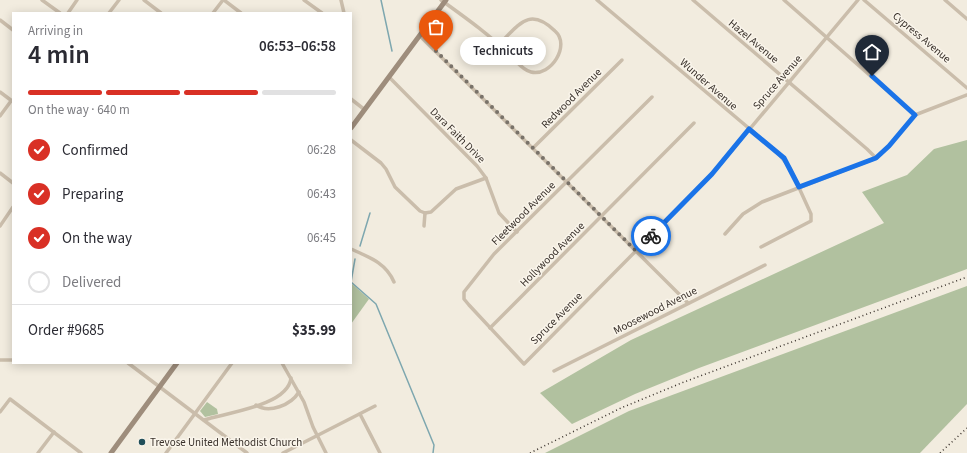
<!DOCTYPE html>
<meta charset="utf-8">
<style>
:root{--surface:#fff;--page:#f7f7f7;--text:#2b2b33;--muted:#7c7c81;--line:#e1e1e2;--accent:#d93025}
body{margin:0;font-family:"Source Sans 3",sans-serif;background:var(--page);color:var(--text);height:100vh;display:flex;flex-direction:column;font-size:15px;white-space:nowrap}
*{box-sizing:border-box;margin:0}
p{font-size:13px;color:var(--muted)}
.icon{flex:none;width:22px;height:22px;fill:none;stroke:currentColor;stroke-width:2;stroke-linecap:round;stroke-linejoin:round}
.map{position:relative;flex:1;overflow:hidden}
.details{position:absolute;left:12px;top:12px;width:340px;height:352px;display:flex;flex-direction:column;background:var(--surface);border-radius:0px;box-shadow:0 2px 10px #0003}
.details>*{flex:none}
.pin{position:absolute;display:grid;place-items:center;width:34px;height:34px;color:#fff;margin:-41px -17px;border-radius:50% 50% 50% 0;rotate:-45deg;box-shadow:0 0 4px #0007}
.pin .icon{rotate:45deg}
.courier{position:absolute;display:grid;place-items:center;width:40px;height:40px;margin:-20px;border:3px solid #1a73e8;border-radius:50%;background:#fff;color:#222;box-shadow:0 1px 5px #0007}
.bubble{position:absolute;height:28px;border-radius:14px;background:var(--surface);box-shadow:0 2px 10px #0003;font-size:13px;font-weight:600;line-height:28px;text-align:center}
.overview em{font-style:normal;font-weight:600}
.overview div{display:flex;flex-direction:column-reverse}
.overview{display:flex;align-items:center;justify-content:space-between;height:68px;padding:0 16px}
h1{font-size:26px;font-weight:600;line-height:30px}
.bar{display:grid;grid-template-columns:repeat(4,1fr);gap:6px 4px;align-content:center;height:48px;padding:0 16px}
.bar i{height:5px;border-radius:3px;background:var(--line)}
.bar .active{background:var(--accent)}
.bar p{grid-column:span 4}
.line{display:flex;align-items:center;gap:10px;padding:0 16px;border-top:1px solid var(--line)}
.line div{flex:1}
ol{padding:0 16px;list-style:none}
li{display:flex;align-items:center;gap:12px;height:44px}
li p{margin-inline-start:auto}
li .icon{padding:4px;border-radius:50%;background:var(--accent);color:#fff;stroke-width:4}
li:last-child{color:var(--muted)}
li i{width:22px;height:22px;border:2px solid var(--line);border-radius:50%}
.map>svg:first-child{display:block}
.green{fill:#b1c19f}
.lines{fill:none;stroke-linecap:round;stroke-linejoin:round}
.stream{stroke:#7ea7af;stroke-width:1.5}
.street{stroke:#cabdab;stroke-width:3.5}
.secondary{stroke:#9e8d7c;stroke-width:5}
.rail{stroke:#38302a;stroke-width:1.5;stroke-dasharray:1 3;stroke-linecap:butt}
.done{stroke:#797269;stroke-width:4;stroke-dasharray:0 7.2}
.route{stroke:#1a73e8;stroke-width:5}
.poi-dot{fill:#204e59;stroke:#faf5eb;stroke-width:1.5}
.labels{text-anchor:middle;stroke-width:3;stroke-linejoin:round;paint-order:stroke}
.street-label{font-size:11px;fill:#38302a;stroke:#faf5eb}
.poi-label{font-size:11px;fill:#38302a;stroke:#faf5eb;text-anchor:start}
</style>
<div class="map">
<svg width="967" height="453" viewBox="0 0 967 453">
<rect width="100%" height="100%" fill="#f2ecdf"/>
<g class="green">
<polygon points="967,140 967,269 699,368 635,394 572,424 540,393 631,340 884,223 862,192 907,175 934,149"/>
<polygon points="351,283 369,299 351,324"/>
<polygon points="967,286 967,404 920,453 545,453 629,411"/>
<polygon points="207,402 217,409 218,414 205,417 200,411"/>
</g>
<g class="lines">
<g class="stream">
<polyline points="381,0 392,51"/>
<polyline points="360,246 370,213"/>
<polyline points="355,259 351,282 376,304 434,445 433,453"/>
</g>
<g class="street">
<polyline points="42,0 60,13"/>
<polyline points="144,0 161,13"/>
<polyline points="224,0 241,13"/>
<polyline points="304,0 322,13"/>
<polyline points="341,0 344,13"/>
<path d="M441,0C466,18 490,35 512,57C518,63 523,70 531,72C551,77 571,45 555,31C529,6 519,25 499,44"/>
<polyline points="597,0 777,152 790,168 811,214 811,221 761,247"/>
<polyline points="693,0 867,149 876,158"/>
<polyline points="784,0 915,115"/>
<polyline points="864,0 967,88"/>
<polyline points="945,0 967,19"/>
<polyline points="68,13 77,0"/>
<polyline points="109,13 119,0"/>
<polyline points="213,13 223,0"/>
<polyline points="0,20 13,30"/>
<polyline points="420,36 688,303"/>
<polyline points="389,77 477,166 486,178 499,213 517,232"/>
<polyline points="0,92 12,101"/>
<polyline points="652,97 494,254 464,292 464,299 469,305 524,364 712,174 858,0"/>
<polyline points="351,99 365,110"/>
<polyline points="0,116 11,101"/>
<polyline points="351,140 381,163 386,169 395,187 420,211 425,213"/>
<polyline points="533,148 622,60"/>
<polyline points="0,173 13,183"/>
<polyline points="425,213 431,212 456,189 486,178"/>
<polyline points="0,226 13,207"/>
<polyline points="424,226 425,213"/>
<polyline points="725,234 743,214 762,202 876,158 889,146 915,115 967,95"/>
<path d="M351,249C369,257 386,263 394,282"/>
<polyline points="490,328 694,123"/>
<polyline points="0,360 13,360"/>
<polyline points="128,363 247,453"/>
<polyline points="282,363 304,402 313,427 326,453"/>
<polyline points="554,371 765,265"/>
<path d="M256,405C269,414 291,405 299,392"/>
<polyline points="0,412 10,399 81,453"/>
<polyline points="360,414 380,453"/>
<path d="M204,420C225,413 288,406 291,378"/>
<polyline points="38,453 54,432"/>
<polyline points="166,453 232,363"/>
<polyline points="283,453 375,406"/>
</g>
<g class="secondary">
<polyline points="351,128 446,0"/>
<polyline points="111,453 177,363"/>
</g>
<g class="rail">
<polyline points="530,453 621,408 684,382 967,277"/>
<polyline points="940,453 967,428"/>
</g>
</g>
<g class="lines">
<polyline class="done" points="436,51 636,251 651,236"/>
<polyline class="route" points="651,236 712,174 749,129 784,158 799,187 876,158 889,146 915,115 872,76"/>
</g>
<circle class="poi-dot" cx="142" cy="442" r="4"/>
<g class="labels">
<g class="street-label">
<text transform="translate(922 37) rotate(40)" y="4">Cypress Avenue</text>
<text transform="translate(754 41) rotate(40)" y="4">Hazel Avenue</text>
<text transform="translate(777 82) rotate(-49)" y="4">Spruce Avenue</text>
<text transform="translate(709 84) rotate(41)" y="4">Wunder Avenue</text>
<text transform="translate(571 98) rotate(-45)" y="4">Redwood Avenue</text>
<text transform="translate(458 135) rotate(45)" y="4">Dara Faith Drive</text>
<text transform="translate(523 213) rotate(-45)" y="4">Fleetwood Avenue</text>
<text transform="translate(552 254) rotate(-45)" y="4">Hollywood Avenue</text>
<text transform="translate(655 310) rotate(-27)" y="4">Moosewood Avenue</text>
<text transform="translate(556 318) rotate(-45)" y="4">Spruce Avenue</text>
</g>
<g class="poi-label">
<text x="150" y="446">Trevose United Methodist Church</text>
</g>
</g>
</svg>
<div class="pin" style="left:436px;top:51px;background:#ea580c"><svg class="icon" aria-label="bag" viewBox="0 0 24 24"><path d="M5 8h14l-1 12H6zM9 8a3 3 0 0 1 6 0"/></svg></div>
<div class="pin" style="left:872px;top:76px;background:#1f2937"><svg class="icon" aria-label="home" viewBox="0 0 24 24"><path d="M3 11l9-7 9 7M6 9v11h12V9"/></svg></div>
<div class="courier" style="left:651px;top:236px"><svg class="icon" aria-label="bike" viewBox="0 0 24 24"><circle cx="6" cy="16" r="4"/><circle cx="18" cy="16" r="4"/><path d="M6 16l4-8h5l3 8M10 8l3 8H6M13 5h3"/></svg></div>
<div class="bubble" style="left:460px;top:37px;width:86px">Technicuts</div>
<section class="details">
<div class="overview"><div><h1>4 min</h1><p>Arriving in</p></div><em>06:53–06:58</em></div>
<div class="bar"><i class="active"></i><i class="active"></i><i class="active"></i><i></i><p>On the way · 640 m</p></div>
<ol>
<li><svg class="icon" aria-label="check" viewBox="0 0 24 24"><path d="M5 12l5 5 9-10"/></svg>Confirmed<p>06:28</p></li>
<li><svg class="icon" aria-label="check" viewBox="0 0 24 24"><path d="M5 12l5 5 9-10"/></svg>Preparing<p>06:43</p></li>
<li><svg class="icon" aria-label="check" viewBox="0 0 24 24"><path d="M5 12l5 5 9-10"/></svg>On the way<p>06:45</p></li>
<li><i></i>Delivered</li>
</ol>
<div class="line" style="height:52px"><div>Order #9685</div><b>$35.99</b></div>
</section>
</div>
